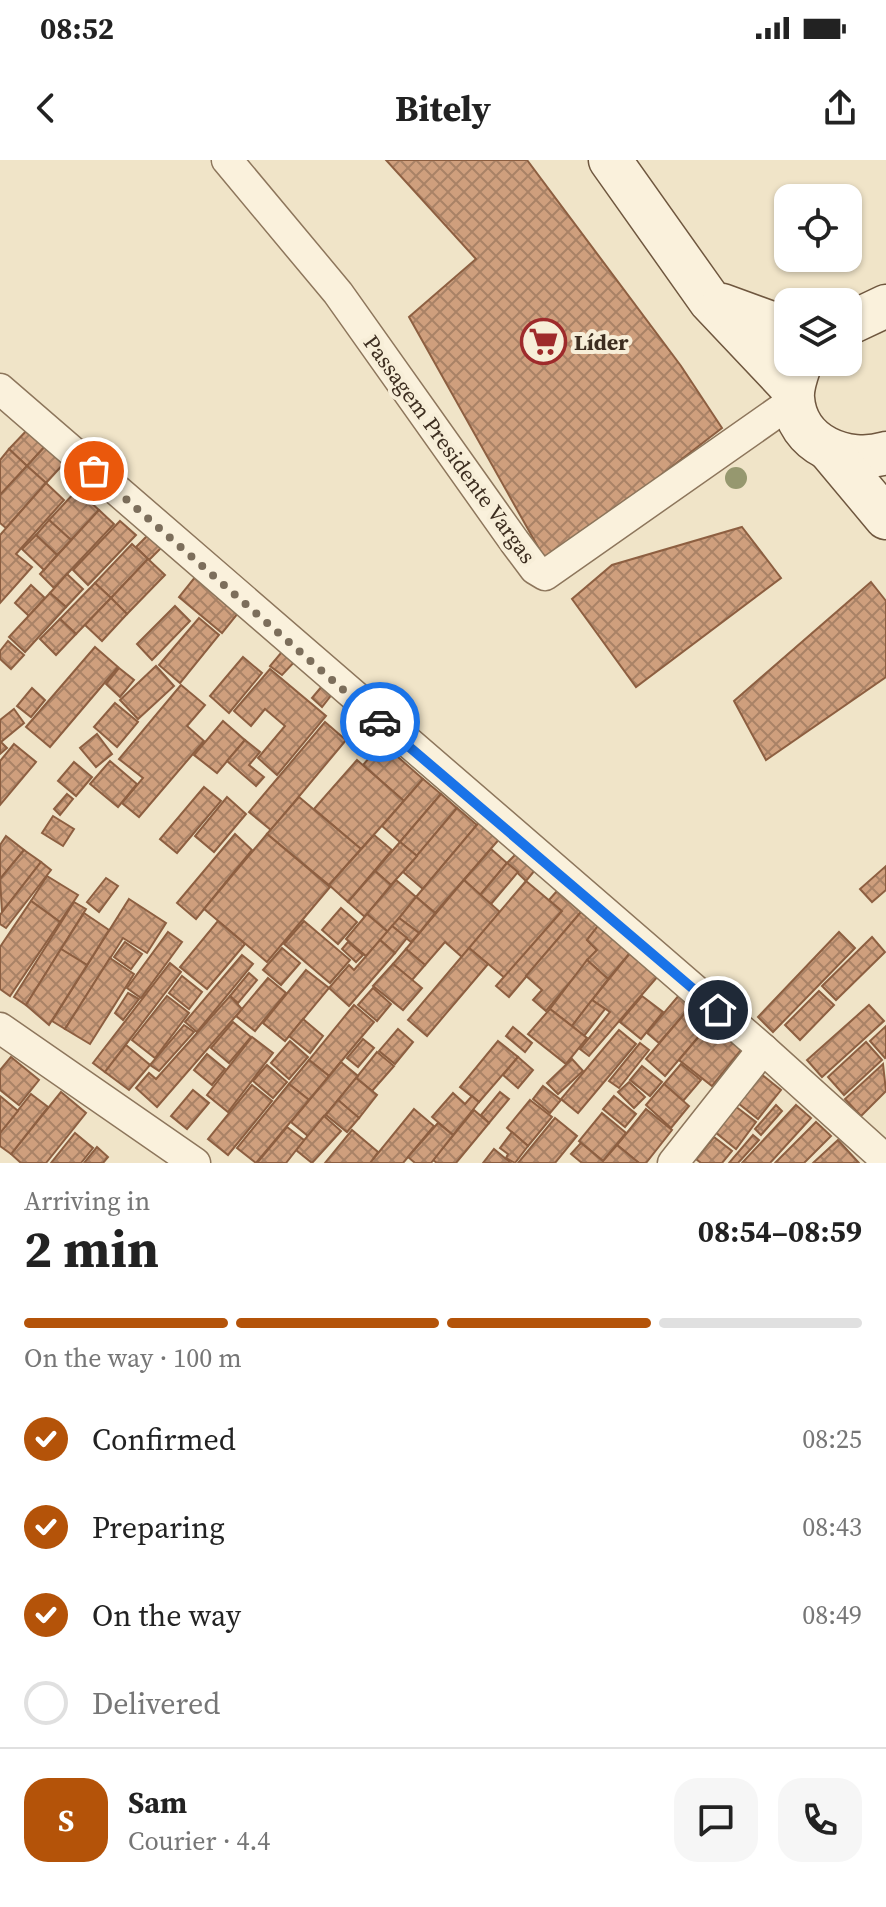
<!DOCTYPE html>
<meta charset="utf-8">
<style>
:root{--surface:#fff;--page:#f6f6f6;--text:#222;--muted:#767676;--line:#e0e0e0;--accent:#b45309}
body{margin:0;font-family:"Source Serif 4",serif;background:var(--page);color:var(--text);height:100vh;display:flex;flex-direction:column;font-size:30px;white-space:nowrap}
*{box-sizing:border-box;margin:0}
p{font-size:26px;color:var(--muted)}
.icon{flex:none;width:44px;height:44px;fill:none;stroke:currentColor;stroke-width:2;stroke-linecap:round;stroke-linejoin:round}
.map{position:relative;height:1003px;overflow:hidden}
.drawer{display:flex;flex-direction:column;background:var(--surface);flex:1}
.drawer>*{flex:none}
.buttons{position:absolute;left:774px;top:24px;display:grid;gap:16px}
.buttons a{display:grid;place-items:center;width:88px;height:88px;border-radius:16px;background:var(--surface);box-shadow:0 2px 6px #0004;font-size:40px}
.pin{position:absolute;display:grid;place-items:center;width:68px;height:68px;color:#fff;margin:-34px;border:4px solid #fff;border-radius:50%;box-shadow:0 2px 8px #0007}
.courier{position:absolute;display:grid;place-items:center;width:80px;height:80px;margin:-40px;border:6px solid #1a73e8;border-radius:50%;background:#fff;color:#222;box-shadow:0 2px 10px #0007}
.overview em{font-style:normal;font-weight:700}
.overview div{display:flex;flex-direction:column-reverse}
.overview{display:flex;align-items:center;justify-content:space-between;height:136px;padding:0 24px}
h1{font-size:52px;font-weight:700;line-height:60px}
.bar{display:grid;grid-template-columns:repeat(4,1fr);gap:12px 8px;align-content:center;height:96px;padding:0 24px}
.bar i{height:10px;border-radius:6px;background:var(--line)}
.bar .on{background:var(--accent)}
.bar p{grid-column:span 4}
.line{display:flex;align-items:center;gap:20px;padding:0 24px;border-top:2px solid var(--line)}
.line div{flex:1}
.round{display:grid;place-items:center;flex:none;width:84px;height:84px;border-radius:24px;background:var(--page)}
ol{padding:0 24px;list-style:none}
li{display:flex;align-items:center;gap:24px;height:88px}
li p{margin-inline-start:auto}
li .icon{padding:8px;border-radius:50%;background:var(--accent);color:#fff;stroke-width:4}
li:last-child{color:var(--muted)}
li i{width:44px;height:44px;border:4px solid var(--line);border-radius:50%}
.status{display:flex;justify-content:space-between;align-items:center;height:56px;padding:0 40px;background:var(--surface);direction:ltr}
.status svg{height:22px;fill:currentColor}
header{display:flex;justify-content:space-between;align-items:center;height:104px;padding:0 24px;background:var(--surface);font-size:36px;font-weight:700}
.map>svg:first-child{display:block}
.building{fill:url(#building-cross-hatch);stroke:#8d5f41;stroke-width:2}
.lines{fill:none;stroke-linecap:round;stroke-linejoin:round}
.minor-casing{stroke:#8d765c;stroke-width:33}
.secondary-casing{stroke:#6f573f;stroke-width:45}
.minor{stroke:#faf1dc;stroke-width:30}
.secondary{stroke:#faf1dc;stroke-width:42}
.tree{fill:#96986f}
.done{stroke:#7c6e5b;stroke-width:8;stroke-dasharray:0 14.4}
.route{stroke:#1a73e8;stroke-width:10}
.labels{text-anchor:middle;stroke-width:8;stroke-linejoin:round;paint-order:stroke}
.poi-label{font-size:22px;font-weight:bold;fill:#3d2e20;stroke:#f7eed8;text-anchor:start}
.street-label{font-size:22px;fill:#3d2e20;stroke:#f7eed8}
</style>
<div class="status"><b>08:52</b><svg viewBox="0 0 49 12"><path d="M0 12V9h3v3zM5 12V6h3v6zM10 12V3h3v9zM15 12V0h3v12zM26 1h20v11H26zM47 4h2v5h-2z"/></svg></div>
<header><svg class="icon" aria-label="back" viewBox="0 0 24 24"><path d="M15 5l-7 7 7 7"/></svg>Bitely<svg class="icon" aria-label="share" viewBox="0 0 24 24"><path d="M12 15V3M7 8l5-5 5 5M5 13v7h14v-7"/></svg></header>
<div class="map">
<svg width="886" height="1003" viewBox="0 0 886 1003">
<defs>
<pattern id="building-cross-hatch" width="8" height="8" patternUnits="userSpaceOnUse" patternTransform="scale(2)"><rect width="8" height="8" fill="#cf9f7d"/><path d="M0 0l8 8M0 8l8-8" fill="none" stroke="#a98266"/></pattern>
</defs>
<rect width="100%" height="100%" fill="#f0e4c8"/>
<g class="building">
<polygon points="386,0 527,0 681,206 722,268 547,403 409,157 476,99"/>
<polygon points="30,267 48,283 27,306 9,289"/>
<polygon points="48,283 67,300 46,323 27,306"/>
<polygon points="9,289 27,306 0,335 0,300"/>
<polygon points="27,306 46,323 6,368 0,363 0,335"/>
<polygon points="46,323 64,340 16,394 32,407 0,443 0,375"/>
<polygon points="77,330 99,350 71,380 49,360"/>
<polygon points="99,350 114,364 54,428 40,414"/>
<polygon points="49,360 71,380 57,395 36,375"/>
<polygon points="120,361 136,375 88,425 73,410"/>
<polygon points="742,367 781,418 636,527 572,439 612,405"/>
<polygon points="149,374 162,387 149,400 136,387"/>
<polygon points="36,375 57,395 44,410 22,389"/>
<polygon points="132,384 148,399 111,438 95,423"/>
<polygon points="148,399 165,415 127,454 111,438"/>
<polygon points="67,414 83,429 66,447 50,433"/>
<polygon points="196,416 239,452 222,473 179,437"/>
<polygon points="871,422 886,441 886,517 766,600 734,541"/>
<polygon points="95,423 111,438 76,474 60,459"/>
<polygon points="31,425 45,438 29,456 15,443"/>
<polygon points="50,433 66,447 25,492 9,477"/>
<polygon points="111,438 127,454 102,481 85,465"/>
<polygon points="175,446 190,461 152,500 137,484"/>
<polygon points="199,458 219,475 180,523 159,505"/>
<polygon points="60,459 76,474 56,495 40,479"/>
<polygon points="8,481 24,495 11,509 0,499 0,491"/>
<polygon points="95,487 118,507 50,587 26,567"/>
<polygon points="286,487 298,498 282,515 270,506"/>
<polygon points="243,497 262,513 229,553 210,536"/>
<polygon points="156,506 174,526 138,559 120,540"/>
<polygon points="119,508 134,520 120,537 106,524"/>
<polygon points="270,509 326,556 277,615 258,598 285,566 265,549 251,566 234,551"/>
<polygon points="181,525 205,545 187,566 204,581 139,657 122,643 143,618 119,599"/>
<polygon points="323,525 333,533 322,547 312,538"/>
<polygon points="32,528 45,540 31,557 17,546"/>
<polygon points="115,543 138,562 117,587 94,567"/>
<polygon points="14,549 24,563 1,582 7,588 0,594 0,560"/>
<polygon points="223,561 245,580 217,613 194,595"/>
<polygon points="325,562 346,580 271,670 249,652"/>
<polygon points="97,574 112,594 96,607 80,588"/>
<polygon points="245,580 260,592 249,605 264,617 256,626 227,601"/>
<polygon points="382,583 423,619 404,641 363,605"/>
<polygon points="14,584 36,602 0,645 0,601"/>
<polygon points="357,600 404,641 361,689 314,649"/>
<polygon points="110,601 137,624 118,647 90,624"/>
<polygon points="74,602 92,617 76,636 58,621"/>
<polygon points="423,619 441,634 400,682 382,666"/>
<polygon points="204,627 221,641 177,693 160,679"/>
<polygon points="67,634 73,639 60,655 54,649"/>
<polygon points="441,634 457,648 417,696 400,682"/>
<polygon points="227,637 246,654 214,692 195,676"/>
<polygon points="299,637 361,689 329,725 267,674"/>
<polygon points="457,648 477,665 423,729 403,712"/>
<polygon points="53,656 74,669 63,686 42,673"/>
<polygon points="481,660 501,677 435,753 416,737"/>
<polygon points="235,674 252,690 196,759 177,743"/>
<polygon points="267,674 330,727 267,802 204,749"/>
<polygon points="374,675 392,690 348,742 329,725"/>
<polygon points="6,676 24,690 0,719 0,685"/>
<polygon points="400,682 417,696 391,725 375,711"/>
<polygon points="491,689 507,703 480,735 464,720"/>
<polygon points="24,690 41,702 2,752 0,719"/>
<polygon points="517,693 535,710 526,721 507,703"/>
<polygon points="41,702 51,710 6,768 0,764 0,755"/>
<polygon points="507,703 518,712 491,744 480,735"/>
<polygon points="886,706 886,730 872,742 860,729"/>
<polygon points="375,711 391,725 365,757 348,742"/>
<polygon points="47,716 78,735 60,762 31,741"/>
<polygon points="106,718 118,726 99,752 87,742"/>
<polygon points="396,720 416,737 388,772 367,754"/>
<polygon points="464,720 500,752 462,797 445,782 425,805 406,789"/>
<polygon points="526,721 562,751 505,818 469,788"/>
<polygon points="557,731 581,752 509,837 496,826 562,751 549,740"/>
<polygon points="416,737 435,753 419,773 399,758"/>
<polygon points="129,739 166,763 147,793 123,778 65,869 52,861"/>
<polygon points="31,741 60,762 10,836 0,829 0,787"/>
<polygon points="74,742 86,749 26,845 14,837"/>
<polygon points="341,748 357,762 338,784 322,770"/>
<polygon points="581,752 598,766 587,780 597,790 546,851 533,840 542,830 526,816"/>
<polygon points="84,753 109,770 87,805 61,789"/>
<polygon points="367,754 388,772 366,796 346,779"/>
<polygon points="399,758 419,773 411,782 392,766"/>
<polygon points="218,761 245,784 207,829 180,807"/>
<polygon points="304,761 350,800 330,823 284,784"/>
<polygon points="392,766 407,778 395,793 380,780"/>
<polygon points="598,766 630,793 608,819 587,800 597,790 587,780"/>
<polygon points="168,772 182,782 141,838 127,828"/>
<polygon points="839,772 855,788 773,872 758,857"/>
<polygon points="872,777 885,792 836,840 822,826"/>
<polygon points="380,780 395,793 349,846 329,828 349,805 354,810"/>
<polygon points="125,782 142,794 131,809 114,797"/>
<polygon points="348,782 363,795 356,802 342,789"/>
<polygon points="282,788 300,803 281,825 263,810"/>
<polygon points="469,788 488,804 427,876 408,860"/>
<polygon points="61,789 87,805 49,865 26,845"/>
<polygon points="406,789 425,805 412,820 393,804"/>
<polygon points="630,793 658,816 589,896 580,889 610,852 592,840"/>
<polygon points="242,795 253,804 197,872 185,862"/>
<polygon points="110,798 134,814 90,884 65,869"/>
<polygon points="587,800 608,819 572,866 550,849"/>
<polygon points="170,803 181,812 105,912 93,903"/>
<polygon points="393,804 422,828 403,850 373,826"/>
<polygon points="306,810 329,828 285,881 263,863"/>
<polygon points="249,813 257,820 238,843 230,836"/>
<polygon points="182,816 202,832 189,849 169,833"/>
<polygon points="268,818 286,833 255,871 236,856"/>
<polygon points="373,828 391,844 377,861 358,845"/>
<polygon points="819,831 834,845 800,880 785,865"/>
<polygon points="128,833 139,839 123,860 115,853"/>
<polygon points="680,834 692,845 659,883 647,873"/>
<polygon points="167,836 189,853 155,898 132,880"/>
<polygon points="230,836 242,849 157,947 136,928 149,913 156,919"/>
<polygon points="642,836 663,852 641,879 620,862"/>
<polygon points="592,840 605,849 584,876 572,866"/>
<polygon points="354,845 374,862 329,916 309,900"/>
<polygon points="692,845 712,861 665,916 646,899"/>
<polygon points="869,845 884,861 822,917 807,900"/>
<polygon points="550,849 587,878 566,904 528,874"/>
<polygon points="303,859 323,876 310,893 289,876"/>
<polygon points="712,861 744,886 712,926 679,900"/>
<polygon points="233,862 251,877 229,903 211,888"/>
<polygon points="184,865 194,872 159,911 150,905"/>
<polygon points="886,866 886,897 885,898 870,881"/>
<polygon points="513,867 532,883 525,892 506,876"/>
<polygon points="398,869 413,882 395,904 379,891"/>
<polygon points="619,870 636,884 578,953 561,939"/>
<polygon points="252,877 273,893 228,952 207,935"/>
<polygon points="363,879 374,888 358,907 347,898"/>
<polygon points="290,881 308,897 289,919 271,903"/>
<polygon points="498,881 518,897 479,942 460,927"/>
<polygon points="866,882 882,900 844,935 828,917"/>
<polygon points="640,883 649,890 619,928 609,921"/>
<polygon points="126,885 150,905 129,930 105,912"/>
<polygon points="377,892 394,906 372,931 356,918"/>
<polygon points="207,894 225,909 212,925 194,910"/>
<polygon points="11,897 39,920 19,945 0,930 0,910"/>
<polygon points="518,897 533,910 518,928 503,915"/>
<polygon points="572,899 583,911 558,934 547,923"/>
<polygon points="309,900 329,916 309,940 289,924"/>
<polygon points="341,902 358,916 308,976 291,962"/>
<polygon points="681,904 701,920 683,941 664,924"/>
<polygon points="883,904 886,931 861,956 845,939"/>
<polygon points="267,905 287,922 273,938 253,921"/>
<polygon points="642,906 662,922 650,936 630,920"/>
<polygon points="761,914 781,930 758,959 738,943"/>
<polygon points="356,918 377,935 359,958 338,940"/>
<polygon points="629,922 645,937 634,948 618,932"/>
<polygon points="289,924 309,940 256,1003 237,988"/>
<polygon points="664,924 689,946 671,968 646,945"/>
<polygon points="252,925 272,941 228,995 208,979"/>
<polygon points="543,926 561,940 550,953 533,939"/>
<polygon points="193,930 209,943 187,969 171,956"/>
<polygon points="61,932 86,953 46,1003 21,1003 11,994"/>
<polygon points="500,932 509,939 489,963 481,955"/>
<polygon points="453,933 465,944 472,936 479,942 453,975 432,957"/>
<polygon points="31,934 48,947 11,994 0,986 0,973"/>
<polygon points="0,936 18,951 0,973"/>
<polygon points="614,936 636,954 625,967 603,949"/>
<polygon points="338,940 359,958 347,972 326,955"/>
<polygon points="530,940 552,957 528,986 507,968"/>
<polygon points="776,945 782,951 761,975 755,969"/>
<polygon points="796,945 811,958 770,1003 742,1003"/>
<polygon points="735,946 756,962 736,989 715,972"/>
<polygon points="414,949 434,966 408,997 403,1003 370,1003"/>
<polygon points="646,949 672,970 646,1003 639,1003 617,985"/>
<polygon points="474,950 489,963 456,1003 437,1003 433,1000"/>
<polygon points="602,953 626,973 603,1001 579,981"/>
<polygon points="324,956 341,971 312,1003 296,990"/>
<polygon points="555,958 577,976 555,1003 518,1003"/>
<polygon points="816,962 831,976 804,1003 775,1003"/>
<polygon points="438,963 453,975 431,1003 415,1003 408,997"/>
<polygon points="287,967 304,980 286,1003 257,1003"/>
<polygon points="352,970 378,992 370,1003 325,1003"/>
<polygon points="512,972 528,986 515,1003 506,998 508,994 500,988"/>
<polygon points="75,973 93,988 81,1003 51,1003"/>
<polygon points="753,975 759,980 738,1003 729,1003"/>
<polygon points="714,977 732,991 722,1003 701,1003 696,999"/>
<polygon points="838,980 859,1003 813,1003"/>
<polygon points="581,983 603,1001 617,985 639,1003 582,1003 571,994"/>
<polygon points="97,987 108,997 103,1003 84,1003"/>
<polygon points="494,989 511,1003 483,1003"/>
</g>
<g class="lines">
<defs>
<g id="minor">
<polyline points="227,0 338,133 514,381 535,409 545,415 793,241"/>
<polyline points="0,229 763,889 886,1000"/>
<polyline points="0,868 195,1003"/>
<polyline points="673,1003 763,889"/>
</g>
<g id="secondary">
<polyline points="610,0 710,141 793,229"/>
<polyline points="722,145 788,169"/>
<polyline points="848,164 886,146"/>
<path d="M801,202C797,214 792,226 793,238C796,285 847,305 886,293"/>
<polyline points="830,291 886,358"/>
</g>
</defs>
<use href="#minor" class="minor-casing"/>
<use href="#secondary" class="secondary-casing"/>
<use href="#minor" class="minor"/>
<use href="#secondary" class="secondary"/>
</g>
<circle class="tree" cx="736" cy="318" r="11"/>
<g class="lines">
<polyline class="done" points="94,311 380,562"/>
<polyline class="route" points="380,562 718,850"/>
</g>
<defs>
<symbol id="supermarket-ring" viewBox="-11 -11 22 22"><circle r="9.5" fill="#f7eed8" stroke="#9e2a2b" stroke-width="1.5"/><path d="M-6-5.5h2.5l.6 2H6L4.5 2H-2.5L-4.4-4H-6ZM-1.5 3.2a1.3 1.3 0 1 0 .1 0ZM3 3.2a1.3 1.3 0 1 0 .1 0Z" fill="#9e2a2b"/></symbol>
</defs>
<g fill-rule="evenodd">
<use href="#supermarket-ring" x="518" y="156" width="51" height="51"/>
</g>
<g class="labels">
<g class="poi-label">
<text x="574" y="190">Líder</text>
</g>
<g class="street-label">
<text transform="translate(450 289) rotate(54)" y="8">Passagem Presidente Vargas</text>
</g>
</g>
</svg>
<div class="buttons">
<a><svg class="icon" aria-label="locate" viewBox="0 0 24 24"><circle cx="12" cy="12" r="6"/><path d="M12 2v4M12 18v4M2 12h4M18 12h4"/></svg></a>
<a><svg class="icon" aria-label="layers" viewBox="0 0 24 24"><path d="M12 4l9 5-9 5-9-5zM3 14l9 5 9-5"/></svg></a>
</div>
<div class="pin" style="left:94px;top:311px;background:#ea580c"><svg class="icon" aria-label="bag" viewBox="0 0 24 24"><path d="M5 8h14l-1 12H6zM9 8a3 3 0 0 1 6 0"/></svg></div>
<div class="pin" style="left:718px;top:850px;background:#1f2937"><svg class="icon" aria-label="home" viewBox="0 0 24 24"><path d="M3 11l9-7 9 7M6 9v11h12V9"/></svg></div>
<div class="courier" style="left:380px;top:562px"><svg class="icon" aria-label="car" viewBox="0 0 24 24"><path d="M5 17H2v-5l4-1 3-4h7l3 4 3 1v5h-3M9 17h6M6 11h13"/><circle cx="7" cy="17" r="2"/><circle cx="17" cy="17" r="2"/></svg></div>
</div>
<section class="drawer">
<div class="overview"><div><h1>2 min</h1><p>Arriving in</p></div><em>08:54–08:59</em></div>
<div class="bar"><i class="on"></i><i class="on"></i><i class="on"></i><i></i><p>On the way · 100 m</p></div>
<ol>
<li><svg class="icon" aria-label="check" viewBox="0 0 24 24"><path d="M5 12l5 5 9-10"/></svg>Confirmed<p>08:25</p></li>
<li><svg class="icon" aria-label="check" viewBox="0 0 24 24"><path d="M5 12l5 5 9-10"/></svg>Preparing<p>08:43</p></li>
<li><svg class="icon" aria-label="check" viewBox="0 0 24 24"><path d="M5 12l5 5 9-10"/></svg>On the way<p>08:49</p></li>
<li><i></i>Delivered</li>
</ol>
<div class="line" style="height:144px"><b class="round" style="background:var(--accent);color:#fff">S</b><div><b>Sam</b><p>Courier · 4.4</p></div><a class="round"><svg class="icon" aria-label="chat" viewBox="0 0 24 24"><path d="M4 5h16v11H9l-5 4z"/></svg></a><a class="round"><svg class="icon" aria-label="phone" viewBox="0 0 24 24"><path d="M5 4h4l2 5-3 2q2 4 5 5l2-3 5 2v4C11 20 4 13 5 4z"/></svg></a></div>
</section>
